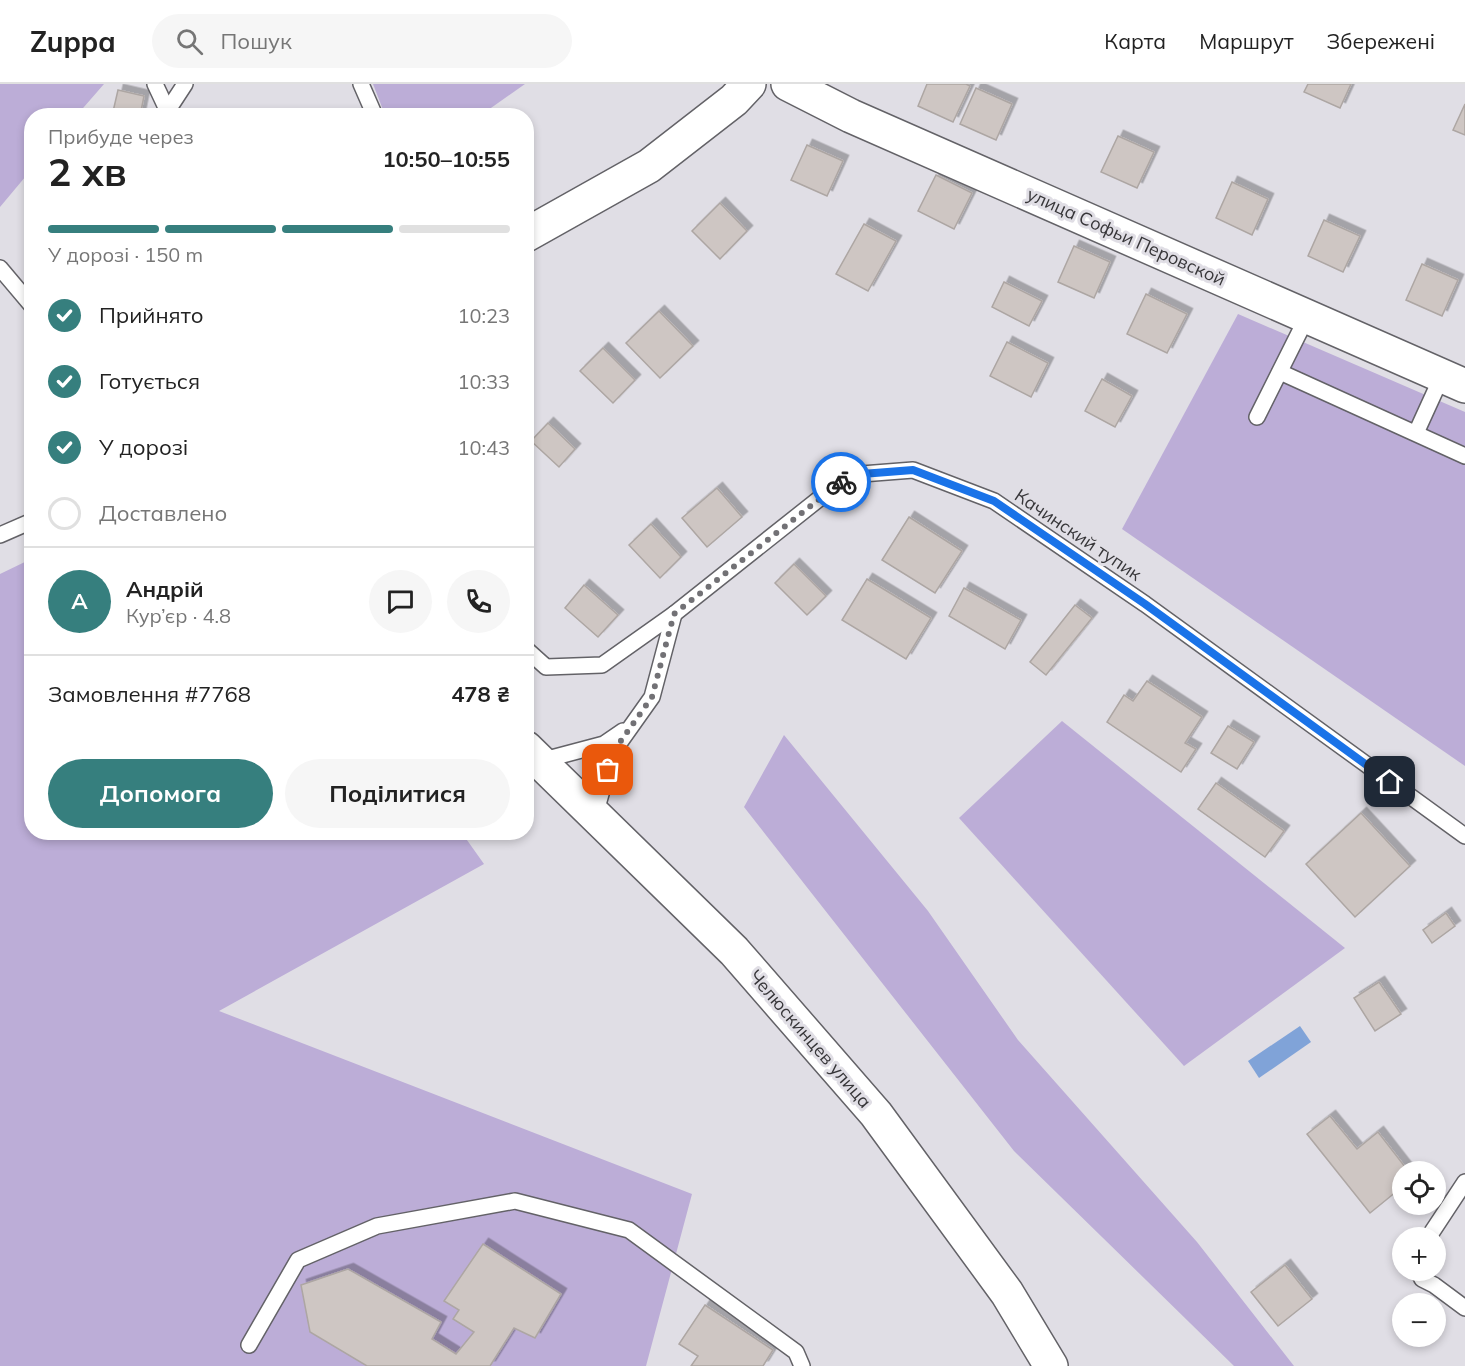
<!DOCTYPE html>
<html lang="uk">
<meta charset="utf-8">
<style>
:root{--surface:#fff;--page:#f6f6f6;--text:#222;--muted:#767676;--line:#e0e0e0;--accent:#367f7e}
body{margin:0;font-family:Mulish,sans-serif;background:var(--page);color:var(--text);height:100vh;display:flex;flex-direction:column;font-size:22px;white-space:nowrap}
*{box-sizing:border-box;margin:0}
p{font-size:20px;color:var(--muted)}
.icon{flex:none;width:33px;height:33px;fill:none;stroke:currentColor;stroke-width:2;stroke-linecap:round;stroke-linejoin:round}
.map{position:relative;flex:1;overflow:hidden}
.panel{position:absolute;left:24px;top:24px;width:510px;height:732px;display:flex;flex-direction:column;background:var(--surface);border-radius:24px;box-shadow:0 3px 9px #0003}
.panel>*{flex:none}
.controls{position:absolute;left:1392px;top:1077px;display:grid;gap:12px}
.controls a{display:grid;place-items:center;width:54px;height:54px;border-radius:50%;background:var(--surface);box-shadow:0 3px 9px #0003;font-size:30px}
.pin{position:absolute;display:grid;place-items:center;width:51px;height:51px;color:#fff;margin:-26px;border-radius:12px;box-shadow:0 3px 9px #0006}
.courier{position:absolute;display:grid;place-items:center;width:60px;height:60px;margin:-30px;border:4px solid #1a73e8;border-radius:50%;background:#fff;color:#222;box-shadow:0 2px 8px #0007}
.summary em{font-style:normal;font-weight:700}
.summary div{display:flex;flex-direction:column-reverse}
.summary{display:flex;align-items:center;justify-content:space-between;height:102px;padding:0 24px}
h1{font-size:39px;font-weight:700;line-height:45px}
.bar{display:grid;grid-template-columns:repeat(4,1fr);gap:9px 6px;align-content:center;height:72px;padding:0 24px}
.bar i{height:8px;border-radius:4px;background:var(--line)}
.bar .active{background:var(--accent)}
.bar p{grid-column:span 4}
.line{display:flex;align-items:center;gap:15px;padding:0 24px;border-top:2px solid var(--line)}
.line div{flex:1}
.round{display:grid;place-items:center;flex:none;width:63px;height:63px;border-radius:32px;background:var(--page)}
ol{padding:0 24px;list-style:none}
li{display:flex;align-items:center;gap:18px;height:66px}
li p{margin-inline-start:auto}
li .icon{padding:6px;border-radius:50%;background:var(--accent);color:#fff;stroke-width:4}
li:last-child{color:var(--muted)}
li i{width:33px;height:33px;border:3px solid var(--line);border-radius:50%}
.button{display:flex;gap:12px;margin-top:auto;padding:12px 24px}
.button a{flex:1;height:69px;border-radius:36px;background:var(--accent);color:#fff;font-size:24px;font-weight:700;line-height:69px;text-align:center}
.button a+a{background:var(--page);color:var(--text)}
header{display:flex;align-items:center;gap:36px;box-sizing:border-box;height:84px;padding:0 30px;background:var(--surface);border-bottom:2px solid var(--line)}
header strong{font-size:28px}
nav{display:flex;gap:33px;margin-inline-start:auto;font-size:21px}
.search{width:420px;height:54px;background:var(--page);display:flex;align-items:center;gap:15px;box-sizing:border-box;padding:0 21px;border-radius:33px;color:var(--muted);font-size:22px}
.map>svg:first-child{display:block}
.green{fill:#bcadd7}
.water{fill:#80a3d8}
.building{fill:#cec6c3;stroke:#ada6a3;stroke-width:1.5;filter:url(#shadow)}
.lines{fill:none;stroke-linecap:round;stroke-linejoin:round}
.service-casing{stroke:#636267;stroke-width:18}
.tertiary-casing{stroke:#636267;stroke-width:36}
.primary-casing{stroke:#636267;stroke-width:36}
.service{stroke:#fff;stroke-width:15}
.tertiary{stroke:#fff;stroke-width:33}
.primary{stroke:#fff;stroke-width:33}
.done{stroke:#727175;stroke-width:6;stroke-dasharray:0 10.8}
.route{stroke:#1a73e8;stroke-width:8}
.labels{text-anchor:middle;stroke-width:6;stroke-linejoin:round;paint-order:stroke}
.street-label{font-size:18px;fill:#373639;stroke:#e0dee5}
</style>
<header>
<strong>Zuppa</strong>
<div class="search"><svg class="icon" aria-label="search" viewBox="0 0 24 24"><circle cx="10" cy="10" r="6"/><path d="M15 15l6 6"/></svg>Пошук</div>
<nav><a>Карта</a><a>Маршрут</a><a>Збережені</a></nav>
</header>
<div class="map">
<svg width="1465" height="1282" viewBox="0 0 1465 1282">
<defs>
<filter id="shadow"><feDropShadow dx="5.5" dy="-5.5" stdDeviation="0" flood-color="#0004"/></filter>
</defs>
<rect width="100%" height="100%" fill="#e0dee5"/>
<g class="green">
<polygon points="0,0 104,0 77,31 32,32 31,86 0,123"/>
<polygon points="373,0 525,0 481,31 385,31"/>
<polygon points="1238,230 1465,328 1465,682 1122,445"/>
<polygon points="31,475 32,748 462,749 484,780 219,927 692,1110 646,1282 0,1282 0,490"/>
<polygon points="1062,637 1345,864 1184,982 959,734"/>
<polygon points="784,651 928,827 1018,956 1197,1158 1294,1282 1234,1282 1014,1067 744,723"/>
</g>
<polygon class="water" points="1300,942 1311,958 1259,994 1248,977"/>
<g class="building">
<polygon points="927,0 966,0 970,2 953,38 918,22"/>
<polygon points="1308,0 1351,0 1340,24 1304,8"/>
<polygon points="976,4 1012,20 996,56 960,40"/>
<polygon points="118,6 144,12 140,32 112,32"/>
<polygon points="1465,20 1465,51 1453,46"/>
<polygon points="1118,52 1154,68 1137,104 1101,88"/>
<polygon points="807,61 843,77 827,112 791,96"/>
<polygon points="936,91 972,109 954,145 918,127"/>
<polygon points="1232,98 1268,115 1252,151 1216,134"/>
<polygon points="720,119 747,147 720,175 692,147"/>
<polygon points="1324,136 1360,152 1343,188 1308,172"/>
<polygon points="864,140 896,157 868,207 836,190"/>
<polygon points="1074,162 1110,178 1094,214 1058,198"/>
<polygon points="1422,180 1458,196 1442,232 1406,216"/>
<polygon points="1004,198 1042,217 1029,242 992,223"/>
<polygon points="1146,210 1187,230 1167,269 1127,250"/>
<polygon points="659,227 693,262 660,294 626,259"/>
<polygon points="1007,258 1048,279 1031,313 990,292"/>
<polygon points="603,264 635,296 613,319 580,287"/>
<polygon points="1102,295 1132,312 1115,343 1085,327"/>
<polygon points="548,339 575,365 559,383 531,357"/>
<polygon points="717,404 742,433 707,463 682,434"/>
<polygon points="909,433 962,467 935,509 882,476"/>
<polygon points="651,440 681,473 660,494 629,461"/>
<polygon points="794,480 826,512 807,531 775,499"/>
<polygon points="867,495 931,534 906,575 842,536"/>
<polygon points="584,501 618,531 598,553 565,524"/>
<polygon points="964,504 1021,536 1005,565 949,532"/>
<polygon points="1075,521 1092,534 1046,591 1030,578"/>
<polygon points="1147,597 1202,633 1185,659 1196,665 1181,688 1107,638 1124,611 1133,617"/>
<polygon points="1228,642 1254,658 1237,685 1211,669"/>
<polygon points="1216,699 1284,747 1265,773 1198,725"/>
<polygon points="1361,729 1410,782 1355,833 1306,780"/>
<polygon points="1446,829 1455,842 1432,859 1423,846"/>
<polygon points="1379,898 1401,930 1375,947 1354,914"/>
<polygon points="1330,1032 1357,1065 1378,1048 1409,1088 1402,1088 1402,1103 1370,1129 1307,1050"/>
<polygon points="483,1160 561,1210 535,1254 514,1244 490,1282 367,1282 310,1248 301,1201 348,1185 441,1238 432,1255 456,1270 474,1248 453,1235 459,1226 444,1217"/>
<polygon points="1285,1181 1312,1215 1278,1242 1251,1208"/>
<polygon points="705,1221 773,1266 763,1282 691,1282 698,1272 679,1260"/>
</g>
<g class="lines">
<defs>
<g id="service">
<polyline points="155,0 170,32"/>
<polyline points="361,0 375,32"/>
<polyline points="168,26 185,0"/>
<polyline points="0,184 32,222"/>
<polyline points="1280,288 1465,372"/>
<polyline points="1257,333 1307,233"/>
<polyline points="1416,349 1442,292"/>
<polyline points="0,451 32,437"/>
<polyline points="526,565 546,583 602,581 674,530 849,391 913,386 994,417 1145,520 1465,752"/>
<polyline points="540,677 604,660 623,647"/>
<polyline points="595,731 613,668 652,613 674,530"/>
<polyline points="1428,1154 1465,1098"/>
<polyline points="1418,1186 1422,1195 1434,1201 1465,1224"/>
<polyline points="249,1261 298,1176 377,1142 515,1117 629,1146 796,1268 802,1282"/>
</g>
<polyline id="tertiary" points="788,0 851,32 1465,302"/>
<g id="primary">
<polyline points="526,151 649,82 734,16 749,0"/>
<polyline points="526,664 734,867 876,1030 1007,1209 1051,1282"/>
</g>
</defs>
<use href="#service" class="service-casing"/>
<use href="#tertiary" class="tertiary-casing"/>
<use href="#primary" class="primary-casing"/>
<use href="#service" class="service"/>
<use href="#tertiary" class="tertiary"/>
<use href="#primary" class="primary"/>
</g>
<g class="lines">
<polyline class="done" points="608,686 613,668 652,613 674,530 841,398"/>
<polyline class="route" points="841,398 849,391 913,386 994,417 1145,520 1390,698"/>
</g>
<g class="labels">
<g class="street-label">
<text transform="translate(1126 153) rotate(24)" y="6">улица Софьи Перовской</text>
<text transform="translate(1078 451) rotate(34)" y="6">Качинский тупик</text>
<text transform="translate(810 955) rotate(49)" y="6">Челюскинцев улица</text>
</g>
</g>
</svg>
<div class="controls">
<a><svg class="icon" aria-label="locate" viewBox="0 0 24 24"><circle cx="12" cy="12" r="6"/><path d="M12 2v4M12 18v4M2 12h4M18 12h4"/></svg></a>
<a>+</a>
<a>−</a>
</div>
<div class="pin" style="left:608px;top:686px;background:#ea580c"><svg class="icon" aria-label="bag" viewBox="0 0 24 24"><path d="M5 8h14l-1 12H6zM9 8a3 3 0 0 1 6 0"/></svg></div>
<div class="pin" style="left:1390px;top:698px;background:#1f2937"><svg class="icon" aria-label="home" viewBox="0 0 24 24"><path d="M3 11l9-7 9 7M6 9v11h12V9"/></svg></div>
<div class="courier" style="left:841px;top:398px"><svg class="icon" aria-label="bike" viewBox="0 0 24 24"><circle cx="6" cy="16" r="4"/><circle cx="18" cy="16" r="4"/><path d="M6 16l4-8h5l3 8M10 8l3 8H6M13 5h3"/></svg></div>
<section class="panel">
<div class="summary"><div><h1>2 хв</h1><p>Прибуде через</p></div><em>10:50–10:55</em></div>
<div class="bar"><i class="active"></i><i class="active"></i><i class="active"></i><i></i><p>У дорозі · 150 m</p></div>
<ol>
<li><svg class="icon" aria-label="check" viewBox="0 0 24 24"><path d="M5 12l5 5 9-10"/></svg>Прийнято<p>10:23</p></li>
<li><svg class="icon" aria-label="check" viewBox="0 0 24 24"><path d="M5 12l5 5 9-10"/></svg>Готується<p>10:33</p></li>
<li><svg class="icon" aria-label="check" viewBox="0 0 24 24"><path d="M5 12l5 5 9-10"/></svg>У дорозі<p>10:43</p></li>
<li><i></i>Доставлено</li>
</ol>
<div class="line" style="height:108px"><b class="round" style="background:var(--accent);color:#fff">А</b><div><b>Андрій</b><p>Кур’єр · 4.8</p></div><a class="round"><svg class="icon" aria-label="chat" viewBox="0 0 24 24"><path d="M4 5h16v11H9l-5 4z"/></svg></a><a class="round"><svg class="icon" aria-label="phone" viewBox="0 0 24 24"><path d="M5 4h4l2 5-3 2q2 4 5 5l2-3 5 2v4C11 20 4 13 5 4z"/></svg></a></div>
<div class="line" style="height:78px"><div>Замовлення #7768</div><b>478 ₴</b></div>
<div class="button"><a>Допомога</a><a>Поділитися</a></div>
</section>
</div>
